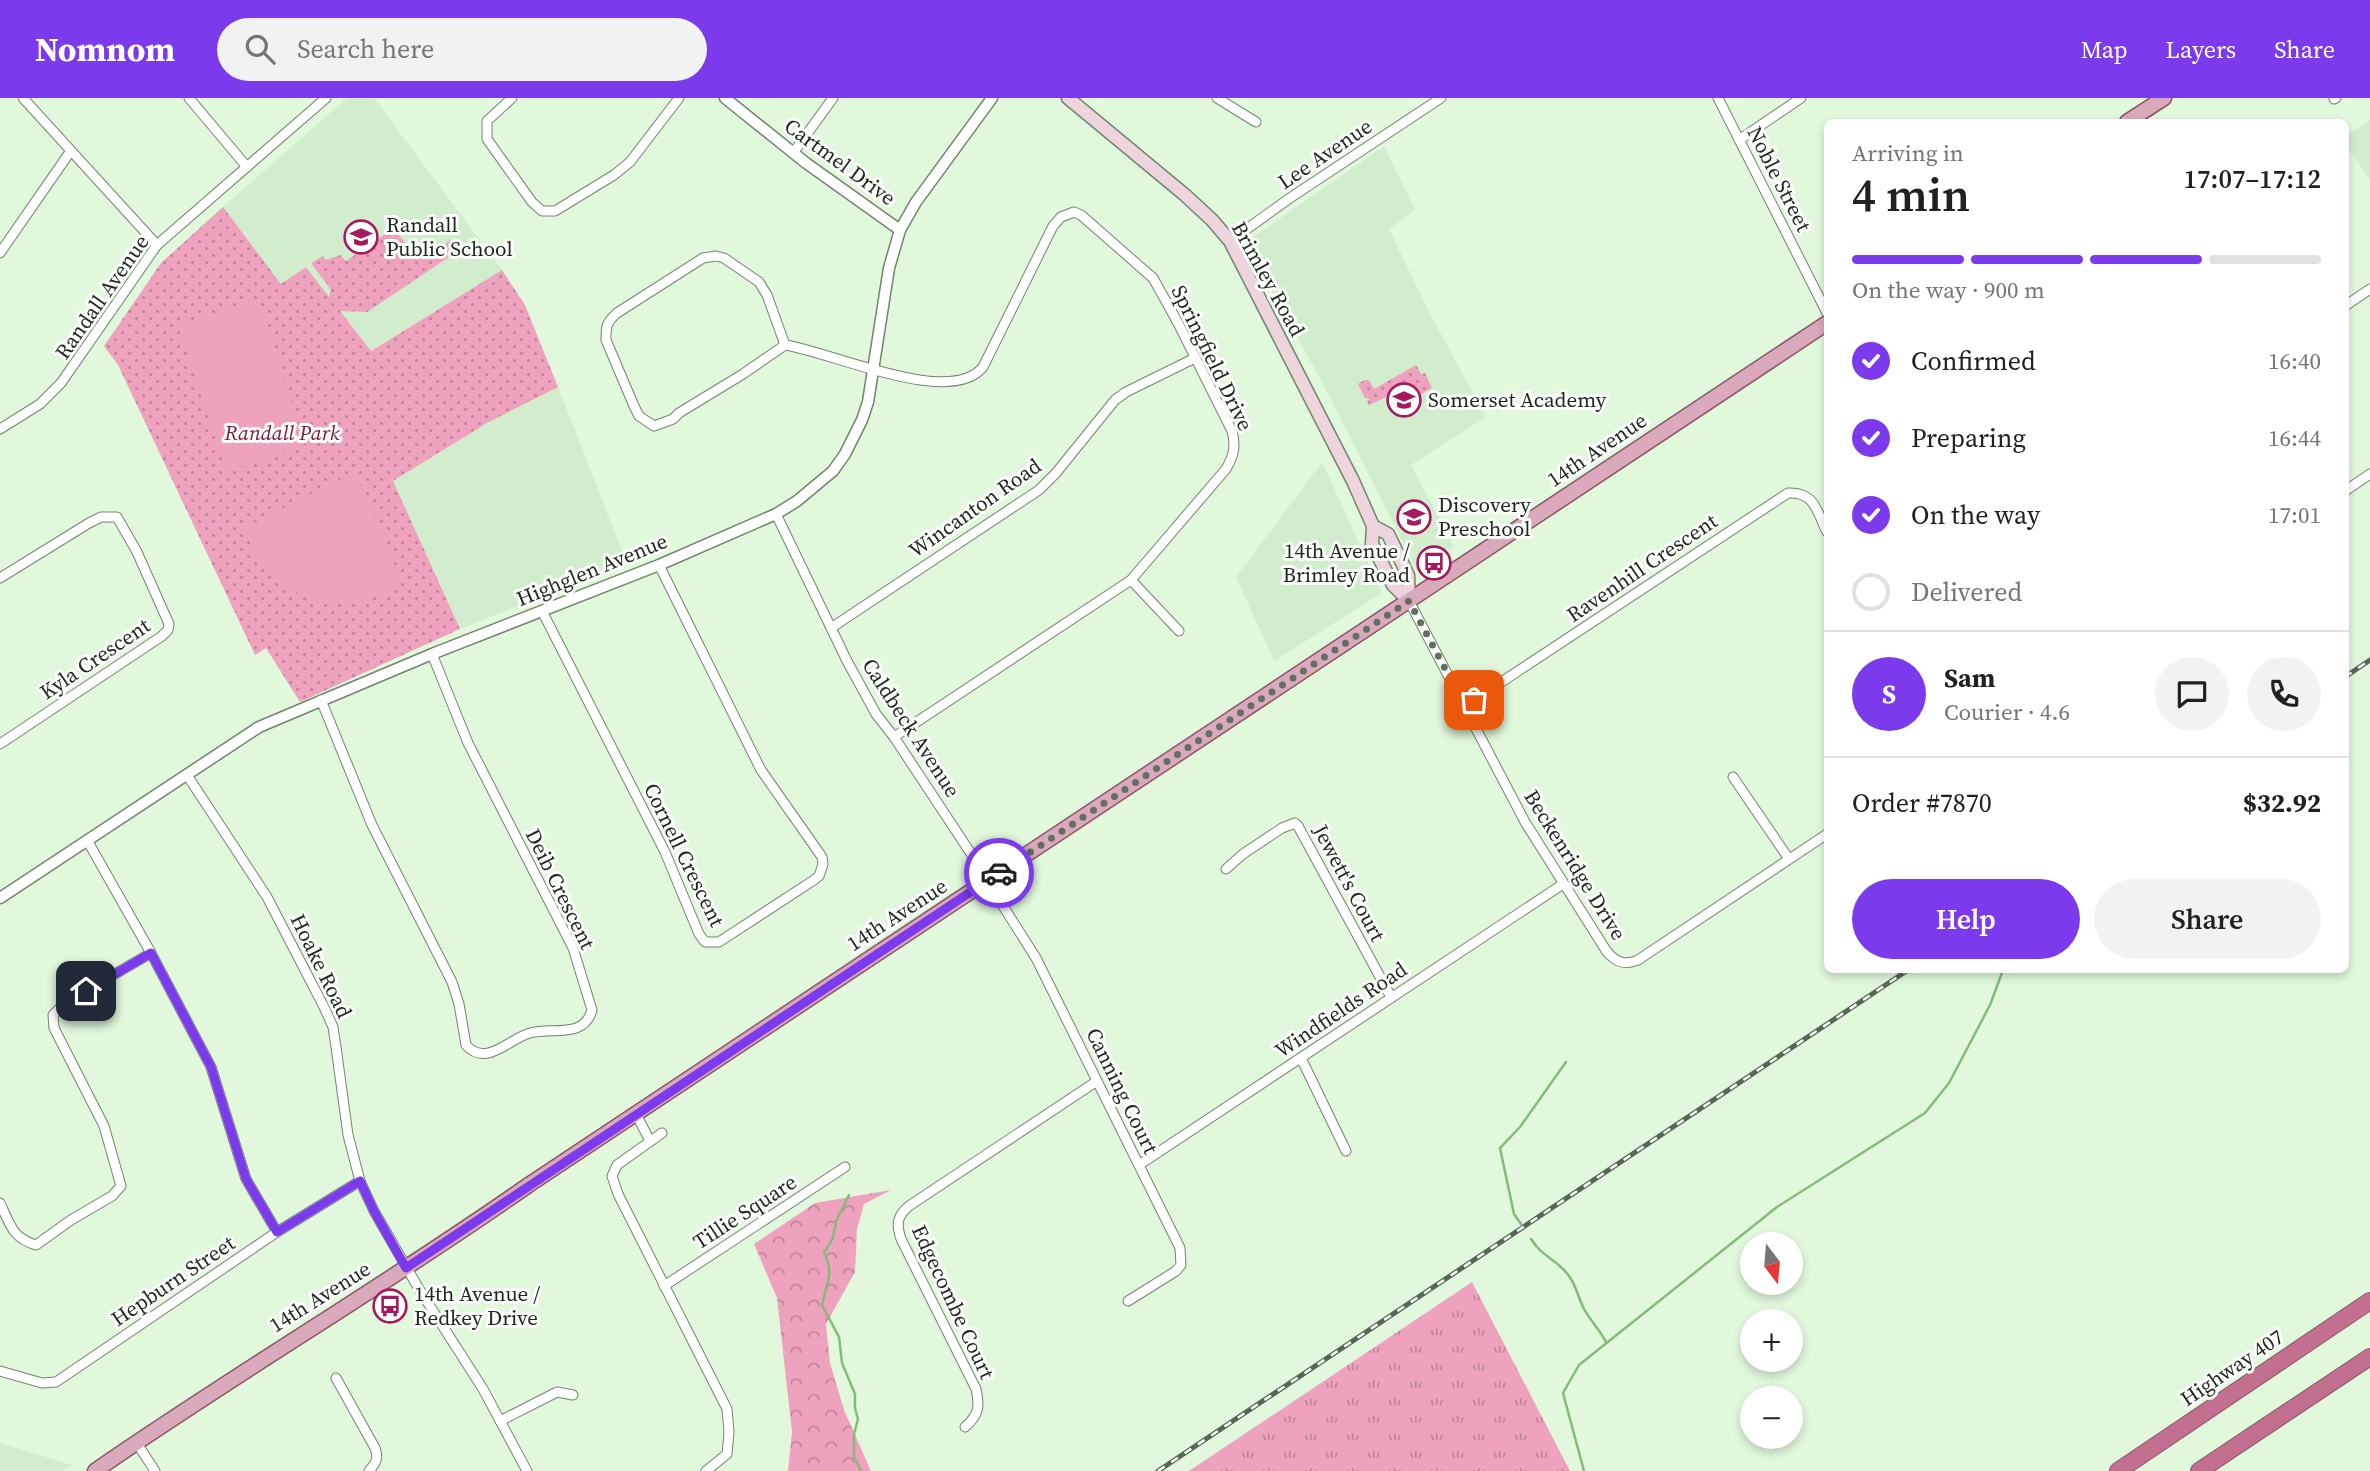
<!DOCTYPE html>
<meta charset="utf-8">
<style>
:root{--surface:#fff;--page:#f2f2f2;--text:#202124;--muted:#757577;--line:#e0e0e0;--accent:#7c3aed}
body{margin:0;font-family:"Source Serif 4",serif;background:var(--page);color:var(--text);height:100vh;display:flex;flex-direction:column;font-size:26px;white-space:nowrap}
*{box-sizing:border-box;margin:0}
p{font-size:23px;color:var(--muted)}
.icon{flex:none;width:38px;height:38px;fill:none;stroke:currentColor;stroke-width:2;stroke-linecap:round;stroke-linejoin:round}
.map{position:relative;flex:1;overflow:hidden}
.drawer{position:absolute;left:1824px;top:21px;width:525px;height:854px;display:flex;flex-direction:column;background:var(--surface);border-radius:10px;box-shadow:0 4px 10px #0003}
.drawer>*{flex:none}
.needle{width:46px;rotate:164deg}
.fabs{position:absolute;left:1740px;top:1134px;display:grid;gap:14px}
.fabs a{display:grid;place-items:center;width:63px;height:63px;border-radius:50%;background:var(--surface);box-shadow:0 4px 10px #0003;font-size:35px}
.pin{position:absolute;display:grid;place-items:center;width:60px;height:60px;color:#fff;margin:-30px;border-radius:14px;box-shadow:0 4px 10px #0006}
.courier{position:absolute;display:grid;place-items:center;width:70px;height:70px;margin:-35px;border:5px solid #7c3aed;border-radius:50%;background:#fff;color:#222;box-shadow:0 2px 9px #0007}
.head em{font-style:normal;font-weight:600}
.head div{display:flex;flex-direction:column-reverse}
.head{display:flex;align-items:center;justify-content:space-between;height:119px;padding:0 28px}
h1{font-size:46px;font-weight:600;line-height:52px}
.bar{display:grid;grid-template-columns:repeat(4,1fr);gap:10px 7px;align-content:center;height:84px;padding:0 28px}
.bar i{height:9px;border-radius:5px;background:var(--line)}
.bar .on{background:var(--accent)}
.bar p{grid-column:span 4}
.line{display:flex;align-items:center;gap:18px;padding:0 28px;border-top:2px solid var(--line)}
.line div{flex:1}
.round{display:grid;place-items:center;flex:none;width:74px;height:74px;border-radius:37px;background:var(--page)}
ol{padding:0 28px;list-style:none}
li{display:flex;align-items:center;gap:21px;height:77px}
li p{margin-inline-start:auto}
li .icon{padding:7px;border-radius:50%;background:var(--accent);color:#fff;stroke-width:4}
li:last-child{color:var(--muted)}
li i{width:38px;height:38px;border:4px solid var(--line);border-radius:50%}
.action{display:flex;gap:14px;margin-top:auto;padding:14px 28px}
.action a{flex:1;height:80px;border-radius:42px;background:var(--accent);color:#fff;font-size:28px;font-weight:600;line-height:80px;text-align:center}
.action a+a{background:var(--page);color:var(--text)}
header{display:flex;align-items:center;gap:42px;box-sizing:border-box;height:98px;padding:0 35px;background:var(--accent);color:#fff}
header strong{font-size:33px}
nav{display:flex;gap:38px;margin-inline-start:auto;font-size:24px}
.search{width:490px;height:63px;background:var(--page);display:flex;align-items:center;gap:18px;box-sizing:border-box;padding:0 24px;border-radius:38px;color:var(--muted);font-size:26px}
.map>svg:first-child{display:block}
.built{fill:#d2edcd}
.grass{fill:url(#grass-tufts)}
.forest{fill:url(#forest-crowns)}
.park{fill:url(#park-dots)}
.pitch{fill:#efa2be}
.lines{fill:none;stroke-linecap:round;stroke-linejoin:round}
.stream{stroke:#84bb7b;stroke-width:2.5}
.minor-casing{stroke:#71856d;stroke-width:11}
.tertiary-casing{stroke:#71856d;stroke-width:13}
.secondary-casing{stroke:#71856d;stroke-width:15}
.primary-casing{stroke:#8a5667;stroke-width:17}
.motorway-casing{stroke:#8a5667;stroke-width:18}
.minor{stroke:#fff;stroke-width:9}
.tertiary{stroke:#fff;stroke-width:10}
.secondary{stroke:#edd4dd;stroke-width:12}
.primary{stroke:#dba9bc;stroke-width:14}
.motorway{stroke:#c36f8f;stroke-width:16}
.rail-casing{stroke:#596557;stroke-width:5}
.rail{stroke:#fafff9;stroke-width:2.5;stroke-dasharray:8;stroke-linecap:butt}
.done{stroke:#637061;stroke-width:7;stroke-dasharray:0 12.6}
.route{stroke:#7c3aed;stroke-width:9}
.labels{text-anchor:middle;stroke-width:6;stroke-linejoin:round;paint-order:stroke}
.street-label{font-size:21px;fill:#1f271e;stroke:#fafff9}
.poi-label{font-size:21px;fill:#1f271e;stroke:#fafff9;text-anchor:start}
.park-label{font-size:21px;font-style:italic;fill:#791948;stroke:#fafff9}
</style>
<header>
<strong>Nomnom</strong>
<div class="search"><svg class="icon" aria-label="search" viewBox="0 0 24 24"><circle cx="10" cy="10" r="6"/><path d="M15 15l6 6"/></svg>Search here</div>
<nav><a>Map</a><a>Layers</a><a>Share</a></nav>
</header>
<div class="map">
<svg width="2370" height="1373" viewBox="0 0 2370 1373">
<defs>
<pattern id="grass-tufts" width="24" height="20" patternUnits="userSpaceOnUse" patternTransform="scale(1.75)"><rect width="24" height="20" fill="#efa2be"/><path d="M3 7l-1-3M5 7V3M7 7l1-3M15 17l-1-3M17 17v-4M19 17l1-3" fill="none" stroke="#c1849a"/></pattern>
<pattern id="forest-crowns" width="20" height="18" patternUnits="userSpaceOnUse" patternTransform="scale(1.75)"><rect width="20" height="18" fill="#efa2be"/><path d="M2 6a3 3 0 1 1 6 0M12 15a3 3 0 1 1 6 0" fill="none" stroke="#c1849a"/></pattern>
<pattern id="park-dots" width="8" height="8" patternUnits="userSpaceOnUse" patternTransform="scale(1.75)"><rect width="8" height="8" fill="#efa2be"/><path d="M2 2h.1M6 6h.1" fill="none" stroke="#c1849a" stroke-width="1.8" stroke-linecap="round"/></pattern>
</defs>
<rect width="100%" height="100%" fill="#e1f8dd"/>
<g class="built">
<polygon points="347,0 374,0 502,172 370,253 306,169 281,186 223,109"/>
<polygon points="2370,22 2370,82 2345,46 2345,39"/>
<polygon points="1384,48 1415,112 1389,131 1429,214 1486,319 1411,367 1454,448 1417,472 1323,286 1246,144"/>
<polygon points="558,289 627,465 460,531 393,383 487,325"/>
<polygon points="1322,364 1382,495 1274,563 1236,479"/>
<polygon points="0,1345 72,1367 62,1373 0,1373"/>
</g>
<polygon class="grass" points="1472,1184 1570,1373 1189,1373"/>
<polygon class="forest" points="891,1092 864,1106 857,1131 855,1174 826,1226 830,1265 844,1312 871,1373 788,1373 792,1334 777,1200 754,1146 815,1105"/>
<g class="park">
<polygon points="223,109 281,186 306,169 329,199 331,192 311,165 323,158 326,162 340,157 346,163 393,130 418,160 427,160 450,142 458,153 367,214 340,213 371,253 502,172 525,207 558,289 487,325 393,383 460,531 300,604 266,550 255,557 118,267 104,248 161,165"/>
<polygon points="1416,267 1421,276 1425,275 1432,290 1420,297 1420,300 1402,309 1395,295 1369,307 1367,303 1370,301 1365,300 1358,286 1364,282 1369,282 1374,291"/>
</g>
<g class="pitch">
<polygon points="258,202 305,348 226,373 179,227"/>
<path d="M355,374L382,430L399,486C352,519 297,508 261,464C253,455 249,441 244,430Z"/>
</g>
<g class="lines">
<g class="stream">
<path d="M849,1097L836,1123L833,1140L824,1155C835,1176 826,1186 822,1207L839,1239L842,1265L855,1296V1310L858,1321L854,1336V1358L861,1373"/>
<polyline points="1521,1126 1514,1116 1500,1050 1520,1029 1566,964"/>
<path d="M1531,1141C1542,1158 1550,1158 1563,1171C1575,1182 1577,1197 1584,1211C1590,1222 1600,1232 1606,1244"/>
<polyline points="1584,1373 1563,1295 1579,1267 1777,1109 1925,1015 1949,985 1990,907 2003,872"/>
</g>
<defs>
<g id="minor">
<polyline points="23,0 157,147"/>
<polyline points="189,0 247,69"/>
<polyline points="512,0 487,23 487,41 532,104 542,113 555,113 614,77 630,64 679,0"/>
<polyline points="1217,0 1256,24"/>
<polyline points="1718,0 1827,215"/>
<polyline points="2334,1 2336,0"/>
<polyline points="1739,42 1801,0"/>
<polyline points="793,55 833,0"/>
<polyline points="1230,143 1290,100 1441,0"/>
<polyline points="0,155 70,54"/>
<polyline points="2345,208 2370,191"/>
<path d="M785,247L767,197L759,184L724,160L716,158L703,160L617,215C606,225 606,228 606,242L634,308L639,318L654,328L673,321L679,315L743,276L785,247C829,253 950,310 983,269L1053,128L1061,119L1074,114L1081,117L1153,180L1178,225L1232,333C1236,348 1234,357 1226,371L1131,482L894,639"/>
<polyline points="0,331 40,306 61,285 157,147 326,0"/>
<polyline points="2345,393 2370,376"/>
<polyline points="776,416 847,563 876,616 894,639 997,795 998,800 1036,860 1180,1150 1181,1167 1176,1173 1128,1203"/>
<polyline points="0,480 89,425 101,419 117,419 137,454 169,526 168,532 162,538 0,646"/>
<polyline points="1131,482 1179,533"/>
<path d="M1409,503L1525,724L1607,854C1616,864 1625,868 1638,862L1827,736"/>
<polyline points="542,513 665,754 699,836 705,844 719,844 814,782 819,778 823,766 822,759 761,672 659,467"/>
<polyline points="831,530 1039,392 1056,375 1115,302 1126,294 1195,260"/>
<path d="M321,602L372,727L452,884L459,906L466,947C486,970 510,940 530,935C553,929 584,941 592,912L573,850L468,645L432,556"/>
<path d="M1465,608L1788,395C1815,394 1816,412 1827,434"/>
<polyline points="187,677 267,799 324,909 333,929 336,949 348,1037 360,1083 374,1113 419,1191 483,1291 527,1373"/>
<polyline points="1733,679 1789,761"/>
<polyline points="87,742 151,855 211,969 246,1081 277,1134"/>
<polyline points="1226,771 1243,756 1282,730 1295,725 1298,728 1391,899"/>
<polyline points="1301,960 1346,1053"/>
<polyline points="636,1016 650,1043"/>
<polyline points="662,1035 617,1067 612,1078 618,1096 727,1311 729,1334 727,1356 706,1373"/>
<polyline points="1139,1067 1563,786"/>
<path d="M0,1105C10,1126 12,1140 36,1147L71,1122L112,1098L121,1088L104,1028L54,930L53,917L65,905L151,855"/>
<polyline points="664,1188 845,1069"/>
<polyline points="0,1273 42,1285 56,1284 277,1134 360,1083"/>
<path d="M336,1280L375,1350C379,1360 376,1365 369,1373"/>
<polyline points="500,1323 557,1294 573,1297"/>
<path d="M965,1329C979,1317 980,1308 976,1291L901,1141C896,1126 897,1118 909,1108L1097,983"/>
<polyline points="136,1344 155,1373"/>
</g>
<g id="tertiary">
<polyline points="725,0 806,65 900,132"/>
<polyline points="0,800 259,629 432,556 659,467 776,416 797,403 833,373 845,356 862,322 868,304 889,170 900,132 916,104 992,0"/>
</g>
<g id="secondary">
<polyline points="1068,0 1185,97 1212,122 1230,143 1353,383 1373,428 1372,446 1393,487 1409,503"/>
<polyline points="1373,428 1388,436 1408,477 1409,503"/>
</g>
<g id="primary">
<polyline points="2127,24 2164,0"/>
<path d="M95,1373C238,1274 388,1186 530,1086L1827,225"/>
</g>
<g id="motorway">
<polyline points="2118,1373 2370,1203"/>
<polyline points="2199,1373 2370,1259"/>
</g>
</defs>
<use href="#minor" class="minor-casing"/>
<use href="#tertiary" class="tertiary-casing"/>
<use href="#secondary" class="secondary-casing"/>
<use href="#primary" class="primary-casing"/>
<use href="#motorway" class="motorway-casing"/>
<use href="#minor" class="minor"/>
<use href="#tertiary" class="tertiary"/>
<use href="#secondary" class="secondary"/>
<use href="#primary" class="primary"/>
<use href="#motorway" class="motorway"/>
<defs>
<g id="rail">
<polyline points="2345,579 2370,562"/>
<polyline points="1158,1373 1908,872"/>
</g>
</defs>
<use href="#rail" class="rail-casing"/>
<use href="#rail" class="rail"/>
</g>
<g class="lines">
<polyline class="done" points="999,775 1409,503 1465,608 1474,602"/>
<polyline class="route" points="86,893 151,855 211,969 246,1081 277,1134 360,1083 374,1113 406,1170 999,775"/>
</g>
<defs>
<symbol id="school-ring" viewBox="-11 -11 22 22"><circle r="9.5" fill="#fafff9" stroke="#a41960" stroke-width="1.5"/><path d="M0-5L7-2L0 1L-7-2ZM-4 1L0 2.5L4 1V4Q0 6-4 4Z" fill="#a41960"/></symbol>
<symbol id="bus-ring" viewBox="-11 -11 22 22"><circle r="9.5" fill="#fafff9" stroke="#a41960" stroke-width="1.5"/><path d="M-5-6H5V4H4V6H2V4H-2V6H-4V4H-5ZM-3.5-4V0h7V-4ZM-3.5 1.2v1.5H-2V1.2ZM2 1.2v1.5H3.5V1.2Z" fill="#a41960"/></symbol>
</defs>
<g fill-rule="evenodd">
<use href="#school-ring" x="342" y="120" width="38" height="38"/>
<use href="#school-ring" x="1385" y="283" width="38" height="38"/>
<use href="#school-ring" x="1395" y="400" width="38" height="38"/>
<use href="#bus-ring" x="1415" y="446" width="38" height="38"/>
<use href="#bus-ring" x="371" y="1189" width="38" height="38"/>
</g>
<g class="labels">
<g class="street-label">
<text transform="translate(1325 56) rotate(-34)" y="7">Lee Avenue</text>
<text transform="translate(840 64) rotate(36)" y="7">Cartmel Drive</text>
<text transform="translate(1779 81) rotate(63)" y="7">Noble Street</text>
<text transform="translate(1268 181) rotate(61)" y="7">Brimley Road</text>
<text transform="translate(102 199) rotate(-55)" y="7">Randall Avenue</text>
<text transform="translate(1212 260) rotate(64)" y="7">Springfield Drive</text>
<text transform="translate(1597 352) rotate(-34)" y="7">14th Avenue</text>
<text transform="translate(975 410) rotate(-35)" y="7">Wincanton Road</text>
<text transform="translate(1642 470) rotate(-34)" y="7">Ravenhill Crescent</text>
<text transform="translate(592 472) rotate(-22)" y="7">Highglen Avenue</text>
<text transform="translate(95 561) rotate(-34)" y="7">Kyla Crescent</text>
<text transform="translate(911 630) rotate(57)" y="7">Caldbeck Avenue</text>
<text transform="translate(684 757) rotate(64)" y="7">Cornell Crescent</text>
<text transform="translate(1575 767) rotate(58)" y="7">Beckenridge Drive</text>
<text transform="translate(1349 785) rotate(62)" y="7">Jewett's Court</text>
<text transform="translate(560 791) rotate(64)" y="7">Deib Crescent</text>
<text transform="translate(897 817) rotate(-33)" y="7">14th Avenue</text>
<text transform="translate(321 868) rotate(64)" y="7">Hoake Road</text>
<text transform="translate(1341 912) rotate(-34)" y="7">Windfields Road</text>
<text transform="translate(1122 993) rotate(64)" y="7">Canning Court</text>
<text transform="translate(745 1114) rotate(-33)" y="7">Tillie Square</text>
<text transform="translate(173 1183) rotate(-34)" y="7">Hepburn Street</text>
<text transform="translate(320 1199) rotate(-32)" y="7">14th Avenue</text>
<text transform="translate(953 1204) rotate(65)" y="7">Edgecombe Court</text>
<text transform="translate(2232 1270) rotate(-34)" y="7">Highway 407</text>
</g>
<g class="poi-label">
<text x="386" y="134">Randall<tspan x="386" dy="24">Public School</tspan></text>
<text x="1428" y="309">Somerset Academy</text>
<text x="1438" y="414">Discovery<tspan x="1438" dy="24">Preschool</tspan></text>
<text x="1410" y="460" text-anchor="end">14th Avenue /<tspan x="1410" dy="24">Brimley Road</tspan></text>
<text x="414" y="1203">14th Avenue /<tspan x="414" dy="24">Redkey Drive</tspan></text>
</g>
<g class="park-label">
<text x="282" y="342">Randall Park</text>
</g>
</g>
</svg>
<div class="fabs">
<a><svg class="needle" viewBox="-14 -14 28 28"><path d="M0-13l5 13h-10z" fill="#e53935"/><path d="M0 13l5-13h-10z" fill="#757577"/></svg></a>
<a>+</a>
<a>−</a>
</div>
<div class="pin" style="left:1474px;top:602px;background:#ea580c"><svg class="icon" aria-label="bag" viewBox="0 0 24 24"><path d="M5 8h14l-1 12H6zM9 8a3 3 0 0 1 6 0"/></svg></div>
<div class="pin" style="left:86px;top:893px;background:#1f2937"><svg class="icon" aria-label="home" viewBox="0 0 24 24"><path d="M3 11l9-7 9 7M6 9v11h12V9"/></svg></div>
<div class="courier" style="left:999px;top:775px"><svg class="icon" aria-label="car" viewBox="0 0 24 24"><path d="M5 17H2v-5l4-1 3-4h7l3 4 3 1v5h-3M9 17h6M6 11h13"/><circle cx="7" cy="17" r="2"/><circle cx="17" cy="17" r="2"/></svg></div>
<section class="drawer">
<div class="head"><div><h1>4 min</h1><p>Arriving in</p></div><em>17:07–17:12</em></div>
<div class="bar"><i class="on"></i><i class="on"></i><i class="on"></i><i></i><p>On the way · 900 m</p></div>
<ol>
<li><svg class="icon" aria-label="check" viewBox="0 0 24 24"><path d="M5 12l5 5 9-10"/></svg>Confirmed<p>16:40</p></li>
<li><svg class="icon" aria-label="check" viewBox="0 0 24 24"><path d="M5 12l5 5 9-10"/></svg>Preparing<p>16:44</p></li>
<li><svg class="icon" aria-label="check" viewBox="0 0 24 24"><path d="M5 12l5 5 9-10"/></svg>On the way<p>17:01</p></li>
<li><i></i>Delivered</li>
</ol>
<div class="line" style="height:126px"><b class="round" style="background:var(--accent);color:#fff">S</b><div><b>Sam</b><p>Courier · 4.6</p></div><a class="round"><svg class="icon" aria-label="chat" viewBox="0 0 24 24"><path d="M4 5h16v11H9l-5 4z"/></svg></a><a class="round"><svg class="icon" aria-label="phone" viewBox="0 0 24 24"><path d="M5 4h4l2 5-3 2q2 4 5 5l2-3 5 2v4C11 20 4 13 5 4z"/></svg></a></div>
<div class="line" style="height:91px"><div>Order #7870</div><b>$32.92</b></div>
<div class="action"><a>Help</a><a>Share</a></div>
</section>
</div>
